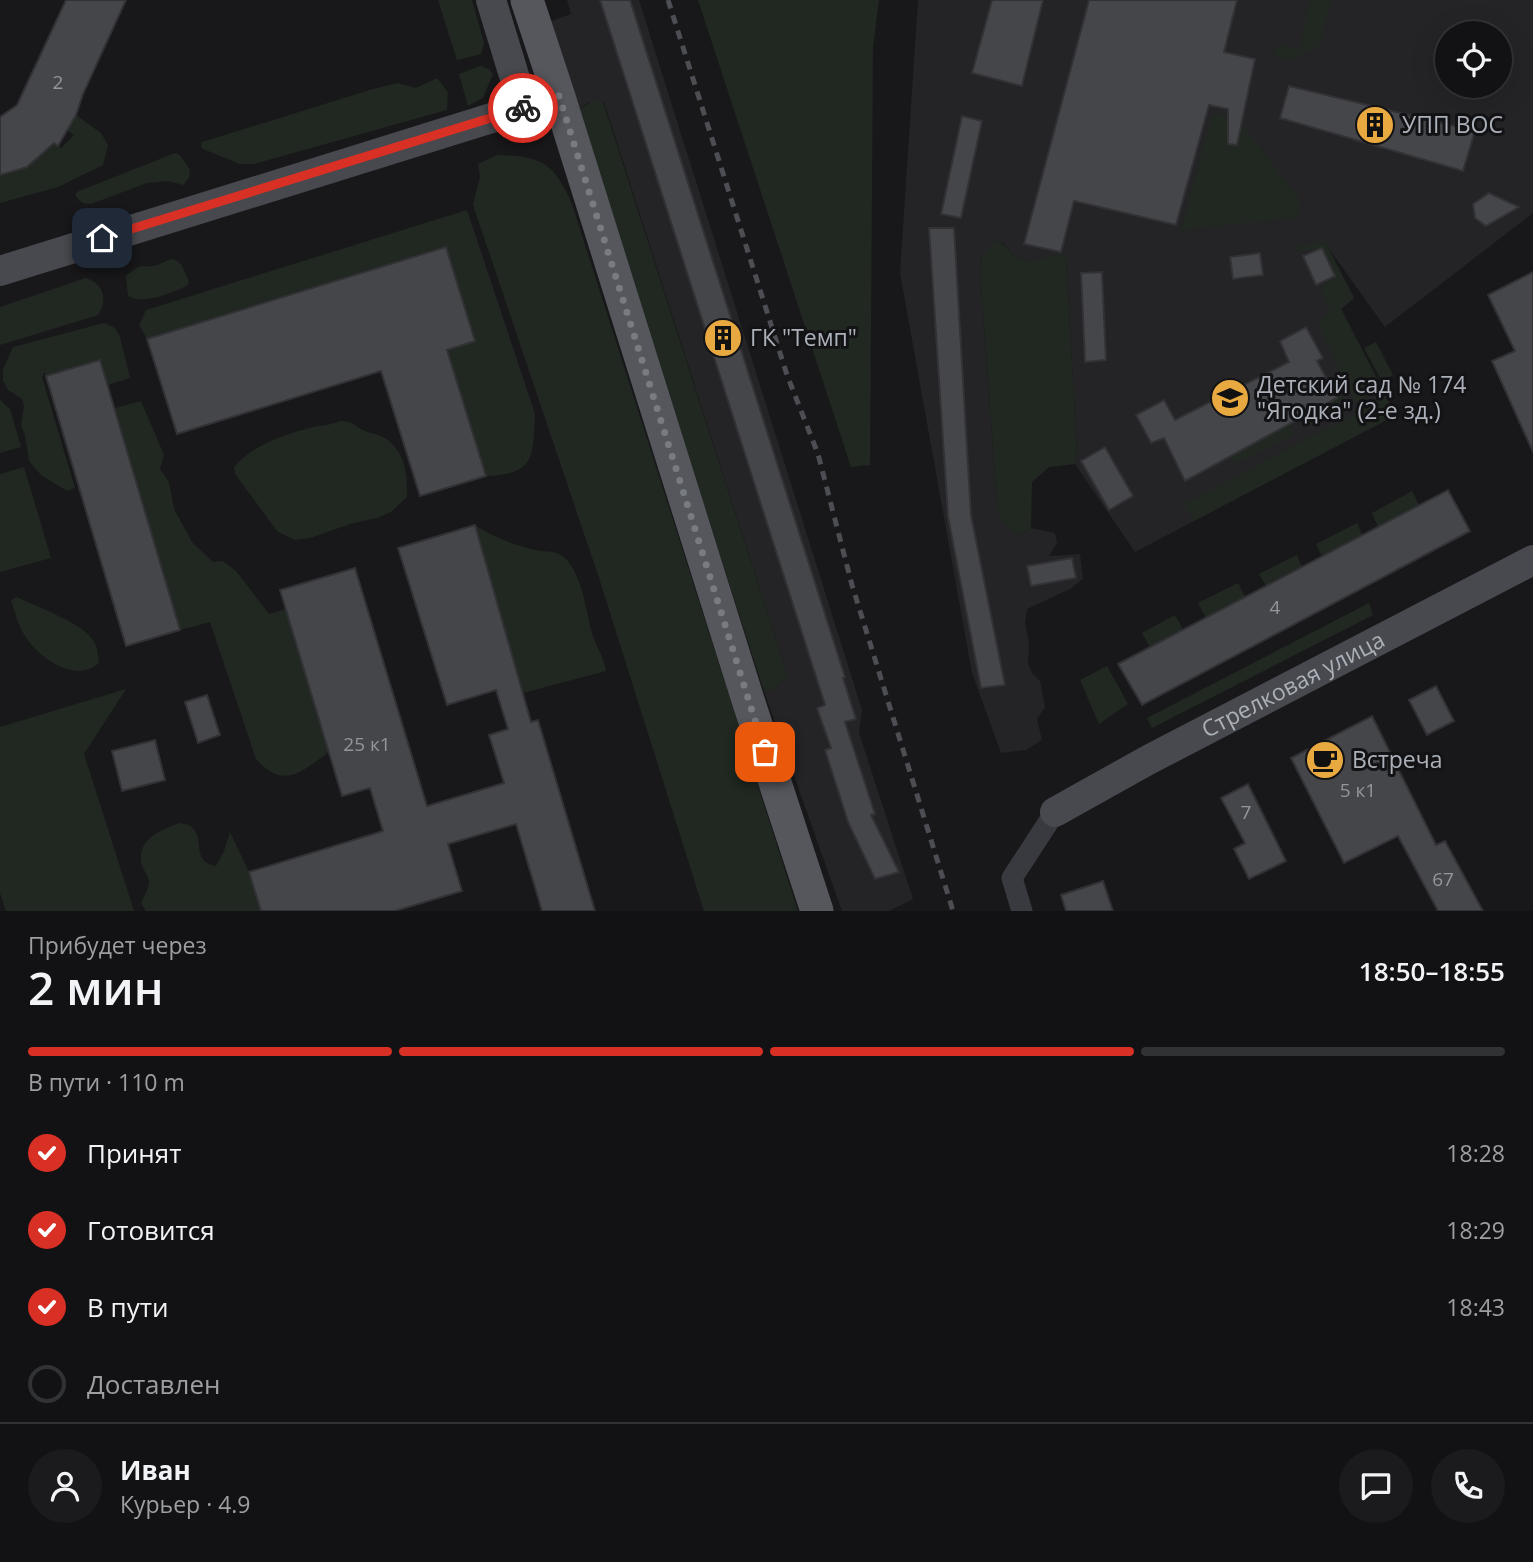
<!DOCTYPE html>
<html lang="ru">
<meta charset="utf-8">
<style>
:root{--surface:#121214;--page:#1b1b1d;--text:#f1f3f6;--muted:#9c9ea0;--line:#313234;--accent:#d93025}
body{margin:0;font-family:"Open Sans",sans-serif;background:var(--page);color:var(--text);height:100vh;display:flex;flex-direction:column;font-size:26px;white-space:nowrap}
*{box-sizing:border-box;margin:0}
p{font-size:23px;color:var(--muted)}
.icon{flex:none;width:38px;height:38px;fill:none;stroke:currentColor;stroke-width:2;stroke-linecap:round;stroke-linejoin:round}
.map{position:relative;height:911px;overflow:hidden}
.side{display:flex;flex-direction:column;background:var(--surface);flex:1}
.side>*{flex:none}
.fabs{position:absolute;left:1435px;top:21px;display:grid;gap:14px}
.fabs a{display:grid;place-items:center;width:77px;height:77px;border-radius:50%;background:var(--surface);box-shadow:0 7px 28px #0002,0 0 0 2px var(--line);font-size:35px}
.pin{position:absolute;display:grid;place-items:center;width:60px;height:60px;color:#fff;margin:-30px;border-radius:14px;box-shadow:0 4px 10px #0006}
.courier{position:absolute;display:grid;place-items:center;width:70px;height:70px;margin:-35px;border:5px solid #d93025;border-radius:50%;background:#fff;color:#222;box-shadow:0 2px 9px #0007}
.overview em{font-style:normal;font-weight:600}
.overview div{display:flex;flex-direction:column-reverse}
.overview{display:flex;align-items:center;justify-content:space-between;height:119px;padding:0 28px}
h1{font-size:46px;font-weight:600;line-height:52px}
.bar{display:grid;grid-template-columns:repeat(4,1fr);gap:10px 7px;align-content:center;height:84px;padding:0 28px}
.bar i{height:9px;border-radius:5px;background:var(--line)}
.bar .current{background:var(--accent)}
.bar p{grid-column:span 4}
.line{display:flex;align-items:center;gap:18px;padding:0 28px;border-top:2px solid var(--line)}
.line div{flex:1}
.round{display:grid;place-items:center;flex:none;width:74px;height:74px;border-radius:37px;background:var(--page)}
ol{padding:0 28px;list-style:none}
li{display:flex;align-items:center;gap:21px;height:77px}
li p{margin-inline-start:auto}
li .icon{padding:7px;border-radius:50%;background:var(--accent);color:#fff;stroke-width:4}
li:last-child{color:var(--muted)}
li i{width:38px;height:38px;border:4px solid var(--line);border-radius:50%}
.map>svg:first-child{display:block}
.built{fill:#242427;fill-rule:evenodd}
.green{fill:#202821}
.building{fill:#45464a;stroke:#323236;stroke-width:2}
.lines{fill:none;stroke-linecap:round;stroke-linejoin:round}
.street{stroke:#393a3f;stroke-width:21}
.secondary{stroke:#47494e;stroke-width:30}
.primary{stroke:#55575d;stroke-width:33}
.rail{stroke:#4c4e53;stroke-width:5;stroke-dasharray:9 7;stroke-linecap:butt}
.done{stroke:#787b81;stroke-width:7;stroke-dasharray:0 12.6}
.route{stroke:#d93025;stroke-width:9}
.labels{text-anchor:middle;stroke-width:6;stroke-linejoin:round;paint-order:stroke}
.number-label{font-size:19px;fill:#92969d}
.poi-label{font-size:23px;fill:#abb0b9;stroke:#131315;text-anchor:start}
.street-label{font-size:23px;fill:#abb0b9;stroke:#131315}
</style>
<div class="map">
<svg width="1533" height="911" viewBox="0 0 1533 911">
<rect width="100%" height="100%" fill="#18181a"/>
<g class="built">
<polygon points="567,0 639,0 862,710 859,733 913,899 889,911 842,911 765,694 779,684 787,674 604,102 587,103 580,109 549,22 571,14"/>
<path d="M918,0H1089L1024,244L1060,252L1126,0H1533V213L1385,327L1329,249L1354,298L1341,309L1396,415L1135,552L1075,464L1077,451L1066,259L1025,261L1014,256L1002,242L982,256L980,271L997,503L1000,516L1015,533H1022L1031,528L1055,533L1057,543L1049,556L1080,554L1083,579L1070,589L1027,609L1025,623L1029,643L1028,664L1032,673L1040,681L1045,707L1037,719L1042,740L1026,750L1001,753L972,673L900,273ZM1447,33H1500V86H1447Z"/>
</g>
<g class="green">
<polygon points="438,0 472,0 484,43 481,54 457,60"/>
<polygon points="698,0 879,0 873,48 870,465 851,467"/>
<polygon points="1310,0 1331,0 1319,46 1294,59 1274,56 1279,44 1300,50"/>
<polygon points="480,66 489,69 493,74 483,98 468,106 459,74"/>
<polygon points="437,78 448,92 447,110 254,164 240,164 203,149 201,146 202,142 373,89 398,83 416,88"/>
<polygon points="595,99 603,102 787,674 779,684 765,694 638,301 580,109"/>
<polygon points="1212,114 1237,117 1300,200 1298,217 1181,230"/>
<polygon points="76,115 101,133 108,145 103,165 58,187 0,203 0,176 27,167 54,143 61,148 74,135 67,130"/>
<path d="M175,153L180,155L190,170L189,178L183,185L168,181L147,183L91,204C83,204 78,201 75,194L79,191Z"/>
<path d="M497,155C541,156 554,162 572,204L798,911H704L600,581L473,205L480,177L478,164Z"/>
<path d="M467,210L535,414C533,458 535,474 486,476L447,350L475,341L446,247L147,339L139,325L146,310Z"/>
<path d="M995,240C1004,242 1006,248 1012,254C1026,267 1045,258 1061,252L1066,259L1077,451L1075,464L1049,467L1032,482L1031,528L1022,533H1015L1000,517L997,503L980,270L982,256Z"/>
<polygon points="1325,242 1354,298 1341,309 1382,389 1355,403 1318,324 1330,310 1321,289 1335,276 1322,248 1300,251 1299,245"/>
<path d="M174,259L181,264L189,281L188,285C173,293 144,305 128,296L126,276C145,260 141,270 157,265C164,263 166,260 174,259Z"/>
<path d="M86,278C104,284 108,300 98,315L0,345V307Z"/>
<polygon points="104,323 115,328 120,337 130,378 108,385 100,360 46,376 45,372 42,377 75,488 67,491 41,475 29,461 25,435 21,425 24,406 22,399 8,390 3,380 3,369 13,347"/>
<polygon points="1376,342 1393,375 1382,381 1364,348"/>
<polygon points="1342,395 1345,409 1306,428 1300,418"/>
<polygon points="1386,397 1396,415 1194,521 1184,504"/>
<polygon points="0,400 10,409 21,447 0,453"/>
<path d="M141,401L164,455L160,469L169,482L174,509L192,542L213,562L223,561L236,571L269,614L286,609L329,752C301,772 284,790 256,759L210,622L180,630L115,408Z"/>
<path d="M340,421C355,422 354,426 365,431C370,433 376,434 381,436C404,447 408,473 407,497L391,512L377,518L350,524L310,538L295,540L277,531L235,474L234,467C252,445 286,434 313,427C323,425 331,425 340,421Z"/>
<polygon points="1289,424 1293,435 1235,464 1230,456"/>
<polygon points="24,467 51,558 0,572 0,474"/>
<polygon points="1412,491 1419,505 1378,527 1372,513"/>
<polygon points="1357,523 1362,535 1322,556 1316,544"/>
<path d="M475,525C493,537 514,545 535,550C543,552 554,550 561,555C581,568 586,609 591,630C595,645 604,656 606,671L523,693Z"/>
<polygon points="1297,555 1302,567 1266,586 1259,574"/>
<polygon points="1238,583 1245,597 1206,618 1198,603"/>
<path d="M17,597C38,608 83,622 94,642C98,648 98,656 99,663C75,684 39,658 25,636C18,625 15,612 11,600Z"/>
<polygon points="1369,603 1373,615 1152,728 1147,718"/>
<polygon points="1175,615 1183,629 1150,647 1142,633"/>
<polygon points="1107,666 1128,704 1099,724 1080,680"/>
<polygon points="126,689 84,754 134,911 6,911 0,893 0,727"/>
<path d="M179,823L190,825C194,830 198,834 198,840C200,854 200,863 216,866L224,851L230,832L249,872L261,911H146L141,903C144,896 149,889 149,881C148,874 141,868 141,860C139,838 162,830 179,823Z"/>
</g>
<g class="building">
<polygon points="66,0 126,0 83,94 76,115 58,146 54,143 27,167 0,175 0,117 17,105"/>
<polygon points="600,0 630,0 845,677 843,678 856,719 845,722 875,814 871,815 899,872 875,879 848,822 825,750 831,748 817,708 825,705"/>
<polygon points="992,0 1043,0 1022,86 972,73"/>
<polygon points="1089,0 1237,0 1224,52 1255,59 1237,145 1228,144 1228,109 1209,105 1176,225 1074,201 1061,252 1024,244"/>
<polygon points="1289,86 1475,131 1463,171 1280,118"/>
<polygon points="962,116 982,121 961,218 941,214"/>
<polygon points="1489,193 1519,207 1486,226 1475,218 1473,204"/>
<polygon points="929,228 954,228 971,515 1005,685 981,688 948,517"/>
<polygon points="446,247 475,341 447,350 486,476 420,496 381,371 177,434 147,339"/>
<polygon points="1322,248 1335,276 1316,285 1303,256"/>
<polygon points="1260,253 1263,275 1233,279 1230,257"/>
<polygon points="1102,272 1106,360 1085,362 1081,273"/>
<polygon points="1533,272 1533,452 1492,361 1515,351 1488,295"/>
<polygon points="1306,327 1323,358 1317,361 1337,398 1185,481 1164,438 1151,443 1136,415 1164,400 1175,420 1289,362 1280,341"/>
<polygon points="100,360 180,630 126,646 46,376"/>
<polygon points="1105,447 1133,496 1109,510 1081,461"/>
<polygon points="1448,490 1470,531 1142,705 1118,664"/>
<polygon points="475,525 531,722 538,720 595,911 542,911 516,824 448,844 462,891 395,911 261,911 249,872 383,831 370,788 342,796 280,590 355,568 427,806 504,783 489,735 508,729 496,690 447,705 398,548"/>
<polygon points="1072,558 1076,578 1031,586 1027,566"/>
<polygon points="1436,686 1454,721 1427,735 1409,700"/>
<polygon points="207,695 220,735 198,743 185,702"/>
<polygon points="1372,716 1436,845 1445,841 1483,911 1438,911 1398,836 1344,863 1291,758"/>
<polygon points="155,740 165,780 122,791 112,751"/>
<polygon points="1248,784 1286,861 1249,879 1234,849 1245,843 1221,798"/>
<polygon points="1103,881 1113,911 1066,911 1061,895"/>
</g>
<g class="lines">
<polyline class="street" points="1022,911 1012,878 1055,812"/>
<g class="secondary">
<polyline points="491,0 524,108"/>
<polyline points="0,271 559,97"/>
<path id="s1" d="M1055,812L1150,759L1533,560"/>
</g>
<polyline class="primary" points="527,0 559,97 748,700 817,911"/>
<polyline class="rail" points="668,0 787,375 818,454 852,585 953,911"/>
</g>
<g class="lines">
<polyline class="done" points="523,108 559,96 765,752"/>
<polyline class="route" points="102,238 523,108"/>
</g>
<defs>
<symbol id="building-disc" viewBox="-11 -11 22 22"><circle r="9.5" fill="#e9a941" stroke="#131315"/><path d="M-4-6H4V6H1V3H-1V6H-4ZM-2.5-4.3h1.7v1.8h-1.7ZM.8-4.3h1.7v1.8H.8ZM-2.5-1h1.7V.8h-1.7ZM.8-1h1.7V.8H.8Z" fill="#111"/></symbol>
<symbol id="school-disc" viewBox="-11 -11 22 22"><circle r="9.5" fill="#e9a941" stroke="#131315"/><path d="M0-5L7-2L0 1L-7-2ZM-4 1L0 2.5L4 1V4Q0 6-4 4Z" fill="#111"/></symbol>
<symbol id="cafe-disc" viewBox="-11 -11 22 22"><circle r="9.5" fill="#e9a941" stroke="#131315"/><path d="M-5.5-4.5H6V0H3Q3 3.5 0 3.5H-2.5Q-5.5 3.5-5.5 0ZM3-3.2v2h1.7v-2ZM-6 4.5H4V6H-6Z" fill="#111"/></symbol>
</defs>
<g fill-rule="evenodd">
<use href="#building-disc" x="1353" y="103" width="44" height="44"/>
<use href="#building-disc" x="701" y="316" width="44" height="44"/>
<use href="#school-disc" x="1208" y="376" width="44" height="44"/>
<use href="#cafe-disc" x="1303" y="738" width="44" height="44"/>
</g>
<g class="labels">
<g class="number-label">
<text x="58" y="89">2</text>
<text x="1275" y="614">4</text>
<text x="367" y="751">25 к1</text>
<text x="1358" y="797">5 к1</text>
<text x="1246" y="819">7</text>
<text x="1443" y="886">67</text>
</g>
<g class="poi-label">
<text x="1402" y="133">УПП ВОС</text>
<text x="750" y="346">ГК "Темп"</text>
<text x="1257" y="393">Детский сад № 174<tspan x="1257" dy="26">"Ягодка" (2-е зд.)</tspan></text>
<text x="1352" y="768">Встреча</text>
</g>
<g class="street-label">
<text dy="8" stroke="none"><textPath href="#s1" startOffset="270">Стрелковая улица</textPath></text>
</g>
</g>
</svg>
<div class="fabs">
<a><svg class="icon" aria-label="locate" viewBox="0 0 24 24"><circle cx="12" cy="12" r="6"/><path d="M12 2v4M12 18v4M2 12h4M18 12h4"/></svg></a>
</div>
<div class="pin" style="left:765px;top:752px;background:#ea580c"><svg class="icon" aria-label="bag" viewBox="0 0 24 24"><path d="M5 8h14l-1 12H6zM9 8a3 3 0 0 1 6 0"/></svg></div>
<div class="pin" style="left:102px;top:238px;background:#1f2937"><svg class="icon" aria-label="home" viewBox="0 0 24 24"><path d="M3 11l9-7 9 7M6 9v11h12V9"/></svg></div>
<div class="courier" style="left:523px;top:108px"><svg class="icon" aria-label="bike" viewBox="0 0 24 24"><circle cx="6" cy="16" r="4"/><circle cx="18" cy="16" r="4"/><path d="M6 16l4-8h5l3 8M10 8l3 8H6M13 5h3"/></svg></div>
</div>
<section class="side">
<div class="overview"><div><h1>2 мин</h1><p>Прибудет через</p></div><em>18:50–18:55</em></div>
<div class="bar"><i class="current"></i><i class="current"></i><i class="current"></i><i></i><p>В пути · 110 m</p></div>
<ol>
<li><svg class="icon" aria-label="check" viewBox="0 0 24 24"><path d="M5 12l5 5 9-10"/></svg>Принят<p>18:28</p></li>
<li><svg class="icon" aria-label="check" viewBox="0 0 24 24"><path d="M5 12l5 5 9-10"/></svg>Готовится<p>18:29</p></li>
<li><svg class="icon" aria-label="check" viewBox="0 0 24 24"><path d="M5 12l5 5 9-10"/></svg>В пути<p>18:43</p></li>
<li><i></i>Доставлен</li>
</ol>
<div class="line" style="height:126px"><a class="round"><svg class="icon" aria-label="person" viewBox="0 0 24 24"><circle cx="12" cy="8" r="4"/><path d="M4 21q1-7 8-7t8 7"/></svg></a><div><b>Иван</b><p>Курьер · 4.9</p></div><a class="round"><svg class="icon" aria-label="chat" viewBox="0 0 24 24"><path d="M4 5h16v11H9l-5 4z"/></svg></a><a class="round"><svg class="icon" aria-label="phone" viewBox="0 0 24 24"><path d="M5 4h4l2 5-3 2q2 4 5 5l2-3 5 2v4C11 20 4 13 5 4z"/></svg></a></div>
</section>
